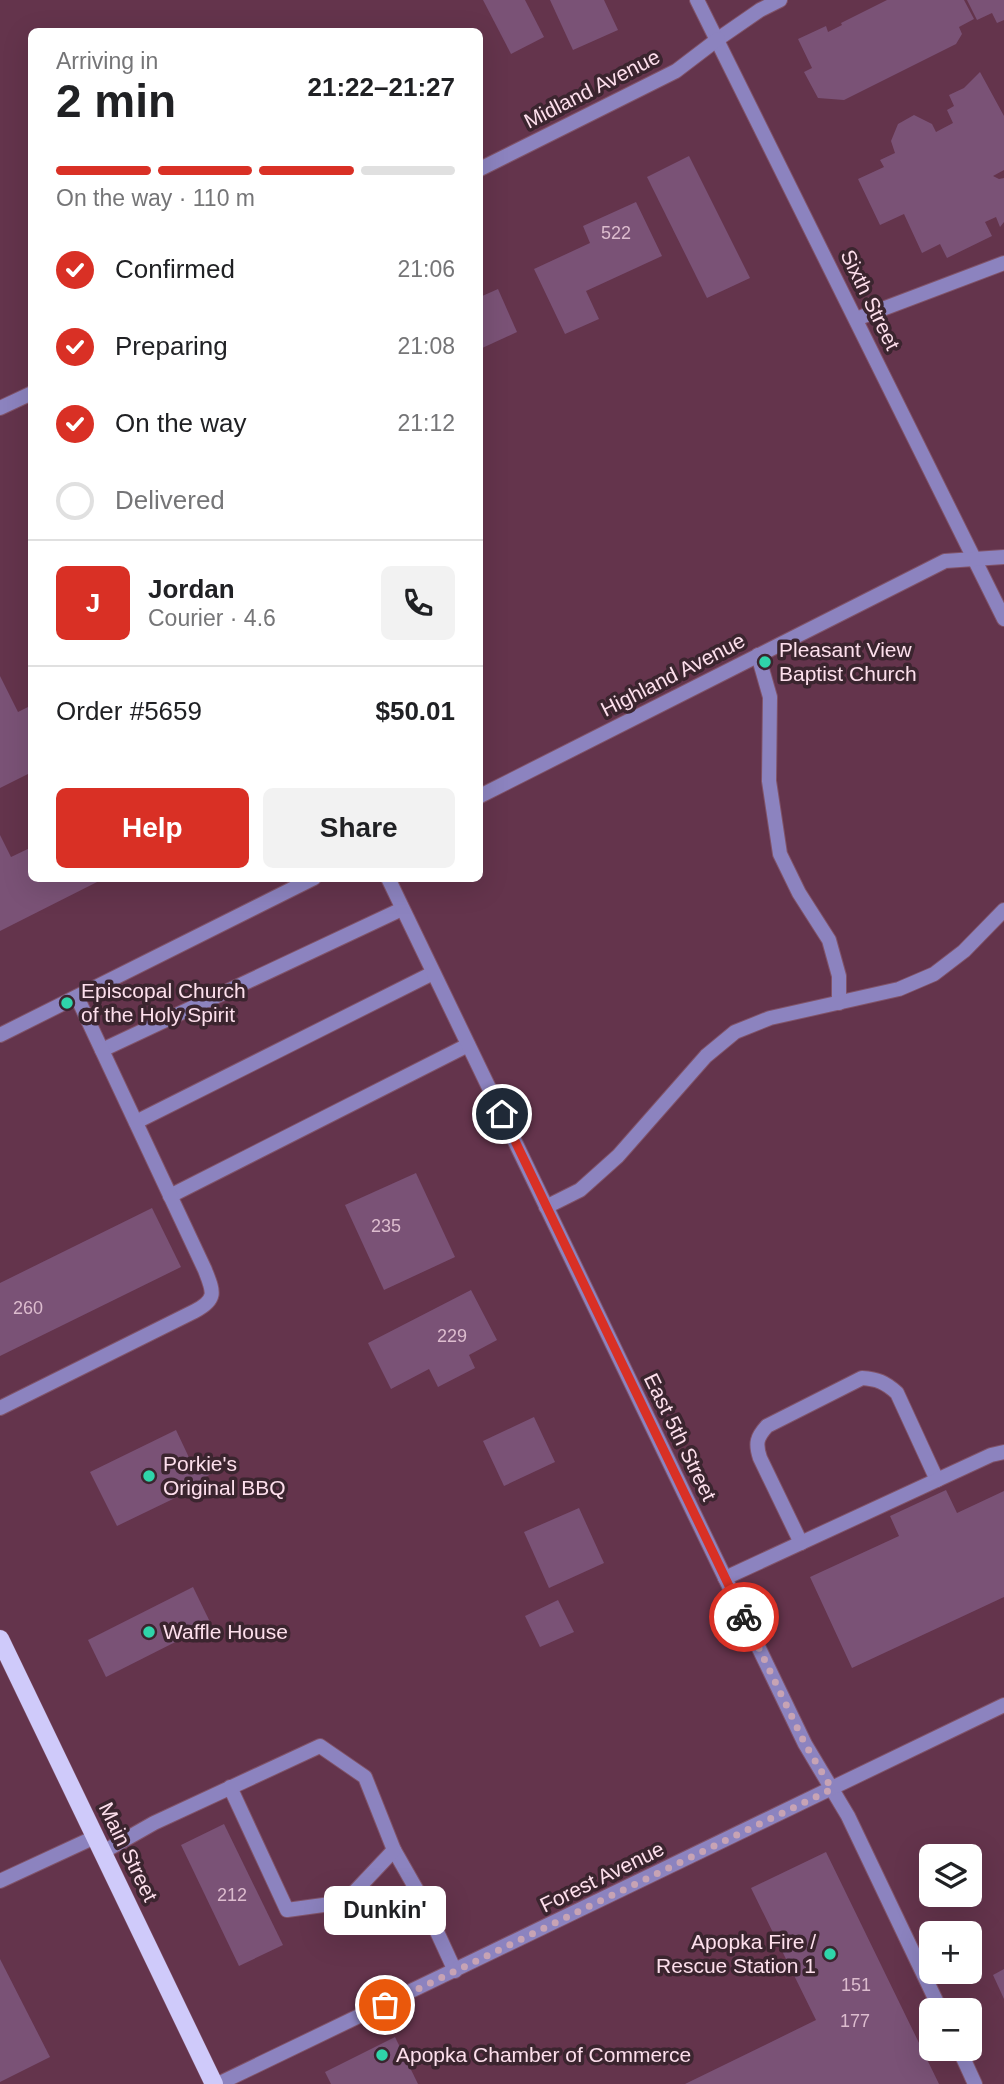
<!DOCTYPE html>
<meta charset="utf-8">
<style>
:root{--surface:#fff;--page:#f2f2f2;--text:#202124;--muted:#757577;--line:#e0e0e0;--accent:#d93025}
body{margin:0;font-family:Helvetica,sans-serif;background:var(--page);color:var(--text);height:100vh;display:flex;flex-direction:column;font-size:26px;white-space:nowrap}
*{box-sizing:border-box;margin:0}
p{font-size:23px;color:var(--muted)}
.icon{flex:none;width:38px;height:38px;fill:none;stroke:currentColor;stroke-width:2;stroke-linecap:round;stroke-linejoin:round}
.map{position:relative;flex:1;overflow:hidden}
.drawer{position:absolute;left:28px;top:28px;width:455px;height:854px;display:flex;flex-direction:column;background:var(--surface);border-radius:10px;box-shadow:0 7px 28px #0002}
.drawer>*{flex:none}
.controls{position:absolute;left:919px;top:1844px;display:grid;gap:14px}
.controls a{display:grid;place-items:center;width:63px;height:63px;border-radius:10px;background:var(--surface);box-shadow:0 7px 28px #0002;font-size:35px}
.pin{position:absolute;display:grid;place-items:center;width:60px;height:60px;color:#fff;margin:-30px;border:4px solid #fff;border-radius:50%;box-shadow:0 2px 7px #0007}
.courier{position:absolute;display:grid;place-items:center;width:70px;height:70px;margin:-35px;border:5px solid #d93025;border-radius:50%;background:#fff;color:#222;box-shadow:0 2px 9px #0007}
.bubble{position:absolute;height:49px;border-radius:10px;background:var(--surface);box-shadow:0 7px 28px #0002;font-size:23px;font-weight:600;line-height:49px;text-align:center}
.summary em{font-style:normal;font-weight:600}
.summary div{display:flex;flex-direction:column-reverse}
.summary{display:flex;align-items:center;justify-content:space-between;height:119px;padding:0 28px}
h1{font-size:46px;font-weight:600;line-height:52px}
.bar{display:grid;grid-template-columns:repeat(4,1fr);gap:10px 7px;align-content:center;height:84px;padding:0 28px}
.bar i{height:9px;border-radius:5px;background:var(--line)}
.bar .on{background:var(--accent)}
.bar p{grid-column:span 4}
.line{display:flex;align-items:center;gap:18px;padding:0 28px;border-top:2px solid var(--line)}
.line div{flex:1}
.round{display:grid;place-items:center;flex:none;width:74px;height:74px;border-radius:10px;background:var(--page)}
ol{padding:0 28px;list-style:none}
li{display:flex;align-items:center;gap:21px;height:77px}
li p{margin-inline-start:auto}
li .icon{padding:7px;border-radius:50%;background:var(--accent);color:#fff;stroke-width:4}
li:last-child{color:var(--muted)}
li i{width:38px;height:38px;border:4px solid var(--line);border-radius:50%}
.button{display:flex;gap:14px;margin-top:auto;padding:14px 28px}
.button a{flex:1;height:80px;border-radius:10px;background:var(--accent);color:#fff;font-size:28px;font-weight:600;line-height:80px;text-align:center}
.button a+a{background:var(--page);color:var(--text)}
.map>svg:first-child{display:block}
.building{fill:#7a5276}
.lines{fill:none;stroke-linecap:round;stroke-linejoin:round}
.service-casing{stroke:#805369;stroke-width:16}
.minor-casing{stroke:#805369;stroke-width:16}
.primary-casing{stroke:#805369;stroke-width:19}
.service{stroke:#8c83bf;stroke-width:14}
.minor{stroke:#8c83bf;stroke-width:14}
.primary{stroke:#cfcafa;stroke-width:18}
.done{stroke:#c7a3b4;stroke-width:7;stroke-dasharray:0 12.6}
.route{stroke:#d93025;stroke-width:9}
.poi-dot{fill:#2fd4aa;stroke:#3b252f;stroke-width:2.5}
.labels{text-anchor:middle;stroke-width:7;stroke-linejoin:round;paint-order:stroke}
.number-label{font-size:18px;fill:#dcbcce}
.street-label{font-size:21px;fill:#fddfec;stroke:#3b252f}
.poi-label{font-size:21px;fill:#fddfec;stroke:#3b252f;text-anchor:start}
</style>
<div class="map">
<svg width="1004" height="2084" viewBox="0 0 1004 2084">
<rect width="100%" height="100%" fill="#64344c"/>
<g class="building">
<polygon points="483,0 525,0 544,37 511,54"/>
<polygon points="550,0 604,0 618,30 573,50"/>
<polygon points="887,0 964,0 974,19 959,27 962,34 956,44 844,100 818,98 804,72 812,68 798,39 826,26 828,32 842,25 841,23"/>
<polygon points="967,0 1004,0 1004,20 997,23 992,13 977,20"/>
<polygon points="980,72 1004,116 1004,170 993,176 999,179 1004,178 1004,222 1000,227 996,217 985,222 992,236 947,258 940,244 922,253 904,214 880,225 858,179 884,167 880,160 895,153 891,141 898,124 914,115 932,124 936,132 953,123 947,110 954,106 949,95 964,88"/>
<polygon points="689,156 750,278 707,298 647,177"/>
<polygon points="636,202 662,256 586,291 599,319 565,334 534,269 590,243 583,226"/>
<polygon points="498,289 517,332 480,349 480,297"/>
<polygon points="0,676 18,712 32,705 32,772 0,788"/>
<polygon points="0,835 11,857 32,847 32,878 105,878 0,931"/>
<polygon points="416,1173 455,1257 384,1290 345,1205"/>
<polygon points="152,1208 181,1267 0,1356 0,1283"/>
<polygon points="471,1290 497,1340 469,1355 475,1368 438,1387 429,1369 391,1389 368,1343"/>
<polygon points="534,1417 555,1462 504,1486 483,1441"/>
<polygon points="176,1430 193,1466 206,1460 213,1473 200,1480 202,1485 117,1526 90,1472"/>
<polygon points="946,1490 957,1513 1004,1491 1004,1597 852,1668 810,1577 899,1536 890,1516"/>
<polygon points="579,1508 604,1563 549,1588 524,1532"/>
<polygon points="193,1587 211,1624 106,1677 88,1640"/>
<polygon points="558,1600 574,1632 540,1647 525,1616"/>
<polygon points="224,1824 283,1945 239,1966 181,1845"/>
<polygon points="826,1852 939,2084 685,2084 816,2020 751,1888"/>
<polygon points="0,1959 50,2057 0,2082"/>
<polygon points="1004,1969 1004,1999 993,1975"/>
<polygon points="395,2037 418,2084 331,2084 325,2072"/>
</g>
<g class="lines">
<defs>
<g id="service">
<polyline points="718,39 760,10 780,0"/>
<polyline points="856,319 1004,263"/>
<polyline points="758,655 770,697 769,781 780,854 799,893 829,940 839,976 839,1003"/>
<polyline points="102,1050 402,909"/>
<polyline points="136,1122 433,973"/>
<polyline points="170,1196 468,1045"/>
<polyline points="546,1207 580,1190 618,1156 706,1056 735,1032 770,1018 899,989 934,974 964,951 1004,910"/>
<path d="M0,1408L195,1311C218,1299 213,1291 205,1270L77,997"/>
<path d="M801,1543L760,1458C755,1443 757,1437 767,1426L862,1378C877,1379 885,1382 897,1393L937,1480"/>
<polyline points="725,1578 991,1455 1004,1452"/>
<polyline points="394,1850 423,1901"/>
<polyline points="103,1852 154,1823 320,1746 365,1777 394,1850 345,1902 287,1910 230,1787"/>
<polyline points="0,1881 95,1837"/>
<polyline points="433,1923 455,1971"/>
</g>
<g id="minor">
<polyline points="697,0 1004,619"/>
<polyline points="480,169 676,71 718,39"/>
<polyline points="0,408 32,393"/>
<polyline points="480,796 945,561 1004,557"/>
<polyline points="388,878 805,1744 848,1816 941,2011"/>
<polyline points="0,1035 314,878"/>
<polyline points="959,2049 975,2084"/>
<polyline points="218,2084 1004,1705"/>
</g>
<polyline id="primary" points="0,1639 214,2084"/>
</defs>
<use href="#service" class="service-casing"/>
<use href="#minor" class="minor-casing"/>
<use href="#primary" class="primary-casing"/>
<use href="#service" class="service"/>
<use href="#minor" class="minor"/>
<use href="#primary" class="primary"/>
</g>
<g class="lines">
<polyline class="done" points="385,2005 832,1789 805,1744 744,1617"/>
<polyline class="route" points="502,1114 744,1617"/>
</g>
<g class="poi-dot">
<circle cx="765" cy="662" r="7"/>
<circle cx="67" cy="1003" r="7"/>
<circle cx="149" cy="1476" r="7"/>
<circle cx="149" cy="1632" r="7"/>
<circle cx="830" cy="1954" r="7"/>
<circle cx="382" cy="2055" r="7"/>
</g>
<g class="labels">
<g class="number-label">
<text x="616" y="239">522</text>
<text x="386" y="1232">235</text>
<text x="28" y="1314">260</text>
<text x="452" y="1342">229</text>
<text x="232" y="1901">212</text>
<text x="856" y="1991">151</text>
<text x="855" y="2027">177</text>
</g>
<g class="street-label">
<text transform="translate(592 89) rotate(-27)" y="7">Midland Avenue</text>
<text transform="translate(870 300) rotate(64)" y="7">Sixth Street</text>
<text transform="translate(673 675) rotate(-27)" y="7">Highland Avenue</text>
<text transform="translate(680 1437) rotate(64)" y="7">East 5th Street</text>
<text transform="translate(128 1852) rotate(64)" y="7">Main Street</text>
<text transform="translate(602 1877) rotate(-26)" y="7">Forest Avenue</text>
</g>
<g class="poi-label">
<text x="779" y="657">Pleasant View<tspan x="779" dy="24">Baptist Church</tspan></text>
<text x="81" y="998">Episcopal Church<tspan x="81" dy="24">of the Holy Spirit</tspan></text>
<text x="163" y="1471">Porkie's<tspan x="163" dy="24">Original BBQ</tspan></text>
<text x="163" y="1639">Waffle House</text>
<text x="816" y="1949" text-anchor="end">Apopka Fire /<tspan x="816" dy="24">Rescue Station 1</tspan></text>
<text x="396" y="2062">Apopka Chamber of Commerce</text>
</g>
</g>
</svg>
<div class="controls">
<a><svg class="icon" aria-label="layers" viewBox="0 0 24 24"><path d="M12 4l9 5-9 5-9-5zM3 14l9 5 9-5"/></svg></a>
<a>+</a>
<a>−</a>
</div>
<div class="pin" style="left:385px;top:2005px;background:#ea580c"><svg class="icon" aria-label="bag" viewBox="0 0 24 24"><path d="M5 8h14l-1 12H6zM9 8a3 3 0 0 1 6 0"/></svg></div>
<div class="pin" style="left:502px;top:1114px;background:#1f2937"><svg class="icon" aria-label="home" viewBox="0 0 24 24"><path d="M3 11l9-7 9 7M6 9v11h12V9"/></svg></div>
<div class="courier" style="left:744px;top:1617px"><svg class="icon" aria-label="bike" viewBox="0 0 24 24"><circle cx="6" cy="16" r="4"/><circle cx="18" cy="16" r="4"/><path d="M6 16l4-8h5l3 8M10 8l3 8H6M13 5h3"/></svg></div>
<div class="bubble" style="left:324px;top:1886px;width:122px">Dunkin'</div>
<section class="drawer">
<div class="summary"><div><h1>2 min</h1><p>Arriving in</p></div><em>21:22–21:27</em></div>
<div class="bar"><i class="on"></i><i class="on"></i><i class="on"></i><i></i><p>On the way · 110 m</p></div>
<ol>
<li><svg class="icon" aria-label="check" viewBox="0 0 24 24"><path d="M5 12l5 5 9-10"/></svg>Confirmed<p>21:06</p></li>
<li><svg class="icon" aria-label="check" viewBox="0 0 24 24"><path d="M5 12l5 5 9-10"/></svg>Preparing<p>21:08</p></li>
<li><svg class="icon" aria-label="check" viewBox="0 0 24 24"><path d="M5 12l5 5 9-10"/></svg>On the way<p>21:12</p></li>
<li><i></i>Delivered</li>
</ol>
<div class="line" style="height:126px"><b class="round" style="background:var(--accent);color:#fff">J</b><div><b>Jordan</b><p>Courier · 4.6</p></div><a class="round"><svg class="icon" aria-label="phone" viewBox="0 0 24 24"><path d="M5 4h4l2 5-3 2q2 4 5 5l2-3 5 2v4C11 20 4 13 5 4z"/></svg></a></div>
<div class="line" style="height:91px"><div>Order #5659</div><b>$50.01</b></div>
<div class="button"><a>Help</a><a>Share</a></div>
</section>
</div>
